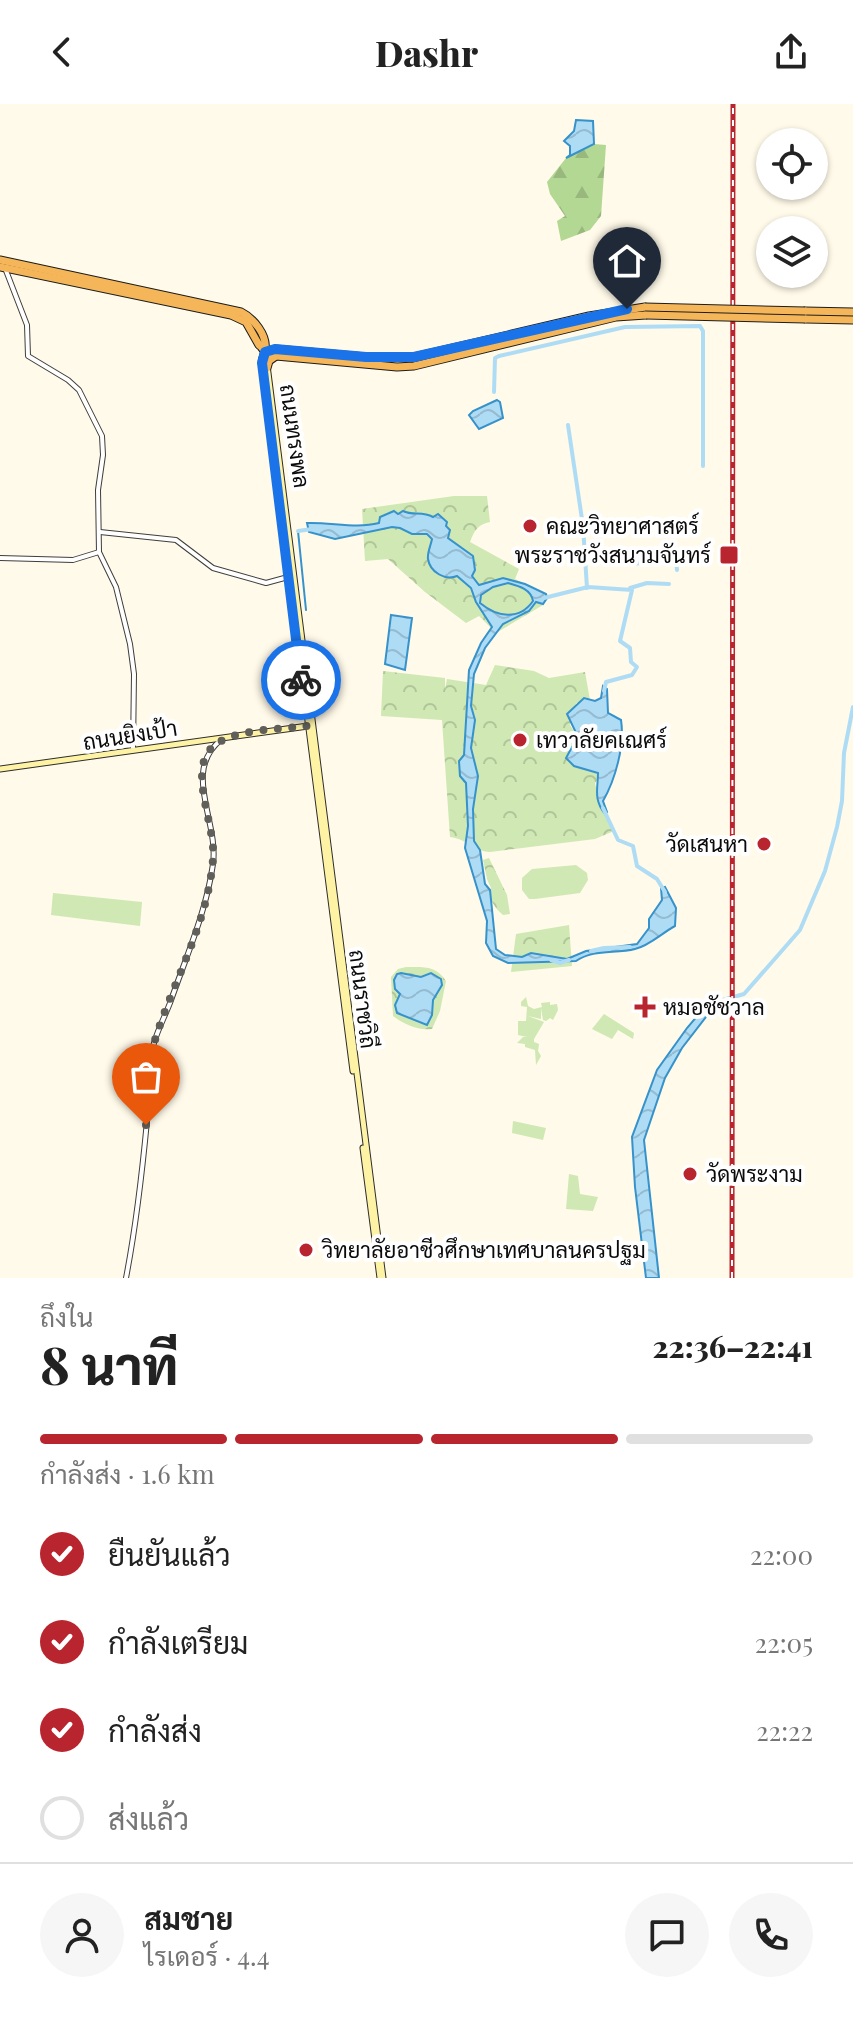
<!DOCTYPE html>
<html lang="th">
<meta charset="utf-8">
<style>
:root{--surface:#fff;--page:#f6f6f6;--text:#222;--muted:#767676;--line:#e0e0e0;--accent:#b9252e}
body{margin:0;font-family:"Playfair Display",Sarabun,serif;background:var(--page);color:var(--text);height:100vh;display:flex;flex-direction:column;font-size:30px;white-space:nowrap}
*{box-sizing:border-box;margin:0}
p{font-size:26px;color:var(--muted)}
.icon{flex:none;width:44px;height:44px;fill:none;stroke:currentColor;stroke-width:2;stroke-linecap:round;stroke-linejoin:round}
.map{position:relative;height:1174px;overflow:hidden}
.side{display:flex;flex-direction:column;background:var(--surface);flex:1}
.side>*{flex:none}
.buttons{position:absolute;left:756px;top:24px;display:grid;gap:16px}
.buttons a{display:grid;place-items:center;width:72px;height:72px;border-radius:50%;background:var(--surface);box-shadow:0 2px 6px #0004;font-size:40px}
.pin{position:absolute;display:grid;place-items:center;width:68px;height:68px;color:#fff;margin:-82px -34px;border-radius:50% 50% 50% 0;rotate:-45deg;box-shadow:0 0 8px #0007}
.pin .icon{rotate:45deg}
.courier{position:absolute;display:grid;place-items:center;width:80px;height:80px;margin:-40px;border:6px solid #1a73e8;border-radius:50%;background:#fff;color:#222;box-shadow:0 2px 10px #0007}
.head em{font-style:normal;font-weight:800}
.head div{display:flex;flex-direction:column-reverse}
.head{display:flex;align-items:center;justify-content:space-between;height:136px;padding:0 40px}
h1{font-size:52px;font-weight:800;line-height:60px}
.bar{display:grid;grid-template-columns:repeat(4,1fr);gap:12px 8px;align-content:center;height:96px;padding:0 40px}
.bar i{height:10px;border-radius:6px;background:var(--line)}
.bar .current{background:var(--accent)}
.bar p{grid-column:span 4}
.line{display:flex;align-items:center;gap:20px;padding:0 40px;border-top:2px solid var(--line)}
.line div{flex:1}
.round{display:grid;place-items:center;flex:none;width:84px;height:84px;border-radius:42px;background:var(--page)}
ol{padding:0 40px;list-style:none}
li{display:flex;align-items:center;gap:24px;height:88px}
li p{margin-inline-start:auto}
li .icon{padding:8px;border-radius:50%;background:var(--accent);color:#fff;stroke-width:4}
li:last-child{color:var(--muted)}
li i{width:44px;height:44px;border:4px solid var(--line);border-radius:50%}
header{display:flex;justify-content:space-between;align-items:center;height:104px;padding:0 40px;background:var(--surface);font-size:36px;font-weight:800}
.map>svg:first-child{display:block}
.grass{fill:#cfe8b4}
.forest{fill:url(#forest-firs)}
.park{fill:url(#park-crowns)}
.water{fill:url(#water-waves);stroke:#3692cb;stroke-width:2;fill-rule:evenodd}
.lines{fill:none;stroke-linecap:round;stroke-linejoin:round}
.stream{stroke:#3692cb;stroke-width:2}
.canal{stroke:#afdcf5;stroke-width:4}
.tertiary-casing{stroke:#3e3e3e;stroke-width:6}
.secondary-casing{stroke:#2d2d2d;stroke-width:7}
.trunk-casing{stroke:#1c1c1c;stroke-width:9}
.tertiary{stroke:#fff;stroke-width:4}
.secondary{stroke:#fef3a4;stroke-width:5}
.trunk{stroke:#f5b65a;stroke-width:7}
.rail-casing{stroke:#b9252e;stroke-width:5}
.rail{stroke:#fff;stroke-width:2;stroke-dasharray:6;stroke-linecap:butt}
.trunk-bridge-casing{stroke:#1c1c1c;stroke-width:9;stroke-linecap:butt}
.trunk-bridge{stroke:#f5b65a;stroke-width:7}
.done{stroke:#605f59;stroke-width:8;stroke-dasharray:0 14.4}
.route{stroke:#1a73e8;stroke-width:10}
.poi-dot{fill:#b9252e;stroke:#fff;stroke-width:3}
.labels{text-anchor:middle;stroke-width:8;stroke-linejoin:round;paint-order:stroke}
.street-label{font-size:22px;fill:#0b0b0b;stroke:#fff}
.poi-label{font-size:22px;fill:#0b0b0b;stroke:#fff;text-anchor:start}
</style>
<header><svg class="icon" aria-label="back" viewBox="0 0 24 24"><path d="M15 5l-7 7 7 7"/></svg>Dashr<svg class="icon" aria-label="share" viewBox="0 0 24 24"><path d="M12 15V3M7 8l5-5 5 5M5 13v7h14v-7"/></svg></header>
<div class="map">
<svg width="853" height="1174" viewBox="0 0 853 1174">
<defs>
<pattern id="forest-firs" width="22" height="20" patternUnits="userSpaceOnUse" patternTransform="scale(2)"><rect width="22" height="20" fill="#b3d894"/><path d="M5 1l3.5 6h-7zM16 11l3.5 6h-7z" fill="#99b87e"/></pattern>
<pattern id="park-crowns" width="20" height="18" patternUnits="userSpaceOnUse" patternTransform="scale(2)"><rect width="20" height="18" fill="#cfe8b4"/><path d="M2 6a3 3 0 1 1 6 0M12 15a3 3 0 1 1 6 0" fill="none" stroke="#b0c699"/></pattern>
<pattern id="water-waves" width="16" height="10" patternUnits="userSpaceOnUse" patternTransform="scale(2)"><rect width="16" height="10" fill="#afdcf5"/><path d="M0 5q4-4 8 0t8 0" fill="none" stroke="#95bbd1"/></pattern>
</defs>
<rect width="100%" height="100%" fill="#fffae9"/>
<g class="grass">
<polygon points="576,761 587,769 588,776 580,789 535,795 529,795 522,786 522,774 532,765"/>
<polygon points="53,789 142,798 140,822 51,811"/>
<polygon points="526,893 528,902 534,905 542,903 541,899 550,898 550,901 557,900 558,906 553,916 550,914 546,917 543,916 541,904 541,915 528,912 544,918 534,935 534,938 539,940 538,947 541,952 536,961 535,946 525,943 525,940 517,939 523,933 527,933 518,931 518,917 526,917 527,903 521,902 521,898"/>
<polygon points="604,910 634,929 633,935 618,926 612,935 592,925"/>
<polygon points="513,1017 546,1024 543,1036 512,1029"/>
<polygon points="569,1070 578,1072 580,1090 598,1093 593,1107 566,1105"/>
</g>
<polygon class="forest" points="594,40 606,41 601,112 590,126 561,137 557,117 565,112 550,90 547,78 566,54"/>
<g class="park">
<path d="M454,392H487L490,418C478,420 474,427 470,438L519,465L515,475L550,492L543,501L496,529L479,512L466,519L425,488L388,455L365,457L362,405Z"/>
<path d="M495,561L534,567L549,574L585,568L590,596L576,599L570,621L580,637L572,643L566,654L598,669L600,672L595,679L600,703L614,727L595,735L490,748C474,747 467,735 450,733L442,616L381,612L383,567L445,574V585L447,575L486,581Z"/>
<path d="M489,754L507,791L510,810L503,811C495,804 488,795 491,784L487,775L483,756Z"/>
<polygon points="569,821 572,862 511,868 516,830"/>
<path d="M406,863C423,863 436,861 446,877L440,907L432,925C419,927 403,920 393,912L391,873L398,865Z"/>
</g>
<g class="water">
<polygon points="576,16 593,17 594,40 566,54 570,51 570,42 564,37 574,27"/>
<polygon points="497,296 500,298 503,314 479,325 469,311 473,307"/>
<path d="M394,407L398,410L403,407C413,412 422,407 433,413L438,410L447,418L446,422L450,426L448,434L473,452L475,466L472,472L479,481L503,474L525,480L546,490L547,494L543,500L536,498L529,507L503,520L485,544L474,570L471,602L475,616L471,644L478,672L473,705L474,737L480,746L485,780L490,786L496,845L505,851L522,853L531,849L567,855L586,847L637,840L649,824V815L662,796L661,784L665,783L676,804L675,822C662,829 649,842 635,845C615,850 593,845 576,857L508,859L493,852L486,839L487,817L465,744L468,722L466,679L460,672L459,657L464,651L469,566L481,539L492,523L476,498L471,484L457,472C445,477 430,468 428,455C427,449 431,441 432,435L427,430H412L400,424L392,423L335,435L309,428L307,419C331,418 356,425 379,419L380,413ZM508,479C519,482 531,485 533,497C519,517 497,513 480,499L481,491L493,483Z"/>
<polygon points="391,511 412,514 405,566 385,560"/>
<path d="M603,582L607,585L608,609L621,616C625,642 615,676 603,697L607,708L605,710C593,695 598,684 598,669L574,662L566,654L572,643L580,637L567,610L584,594L595,597L601,594Z"/>
<polygon points="401,869 421,873 431,869 441,875 442,881 433,896 432,911 427,921 397,909 395,901 400,890 395,885 394,876 397,870"/>
<polygon points="710,897 716,897 716,900 682,944 665,974 644,1036 659,1174 646,1174 635,1083 632,1033 657,966 687,924"/>
</g>
<g class="lines">
<polyline class="stream" points="298,427 306,506"/>
<g class="canal">
<polyline points="494,288 495,254 499,252 625,223 700,222 703,227 703,362"/>
<polyline points="568,321 583,422 587,484"/>
<polyline points="298,427 312,425"/>
<polyline points="628,460 676,457 677,466"/>
<polyline points="630,484 647,479 669,480"/>
<polyline points="544,494 588,483 632,486 620,537 630,544 631,558 637,563 632,571 606,578 604,587"/>
<polyline points="603,704 618,736 633,742 637,762 657,775 665,788"/>
<polyline points="591,847 604,844 630,843"/>
<polyline points="551,856 560,859 569,856"/>
<polyline points="712,899 744,890 800,826 825,767 837,723 842,697 844,649 853,603"/>
</g>
<defs>
<g id="tertiary">
<polyline points="5,164 27,221 28,252 68,276 79,286 102,332 103,351 98,386 99,448 116,483 130,540 134,570 133,646"/>
<polyline points="100,428 176,436 213,464 266,479 288,473"/>
<polyline points="0,454 73,456 99,448"/>
<path d="M126,1174C136,1122 142,1070 147,1017C149,991 147,964 154,939C158,925 165,912 170,899C186,853 206,809 213,760C219,716 181,667 222,635"/>
</g>
<g id="secondary">
<polyline points="262,259 353,967"/>
<polyline points="267,261 383,1174"/>
<polyline points="0,665 308,622"/>
<polyline points="363,1044 380,1174"/>
</g>
<g id="trunk">
<path d="M0,156L241,208C253,214 268,231 265,247C264,251 262,255 262,259"/>
<polyline points="0,163 231,211 246,218 259,241"/>
<polyline points="805,207 853,208"/>
<polyline points="805,215 853,216"/>
<polyline points="259,240 265,248 276,252 397,263 414,262 616,213 646,211"/>
<polyline points="265,248 275,245 366,253 414,253 589,212 645,203"/>
<polyline points="267,264 269,257 276,252"/>
</g>
</defs>
<use href="#tertiary" class="tertiary-casing"/>
<use href="#secondary" class="secondary-casing"/>
<use href="#trunk" class="trunk-casing"/>
<use href="#tertiary" class="tertiary"/>
<use href="#secondary" class="secondary"/>
<use href="#trunk" class="trunk"/>
<defs>
<polyline id="rail" points="732,1174 733,0"/>
</defs>
<use href="#rail" class="rail-casing"/>
<use href="#rail" class="rail"/>
<defs>
<g id="trunk-bridge">
<polyline points="645,203 805,207"/>
<polyline points="646,211 805,215"/>
</g>
</defs>
<use href="#trunk-bridge" class="trunk-bridge-casing"/>
<use href="#trunk-bridge" class="trunk-bridge"/>
</g>
<g class="lines">
<path class="done" d="M146,1021C149,993 147,963 155,936C174,875 208,819 213,755C216,724 190,672 209,647C226,624 279,626 307,622L301,576"/>
<polyline class="route" points="301,576 262,259 265,248 275,245 366,253 414,253 627,205"/>
</g>
<g class="poi-dot">
<circle cx="530" cy="422" r="8"/>
<rect x="719" y="441" width="20" height="20" rx="4"/>
<circle cx="520" cy="636" r="8"/>
<circle cx="764" cy="740" r="8"/>
<path d="M641 891h8v8h8v8h-8v8h-8v-8h-8v-8h8z"/>
<circle cx="690" cy="1070" r="8"/>
<circle cx="306" cy="1146" r="8"/>
</g>
<g class="labels">
<g class="street-label">
<text transform="translate(295 332) rotate(82)" y="8">ถนนทรงพล</text>
<text transform="translate(130 631) rotate(-9)" y="8">ถนนยิงเป้า</text>
<text transform="translate(363 895) rotate(83)" y="8">ถนนราชวิถี</text>
</g>
<g class="poi-label">
<text x="546" y="430">คณะวิทยาศาสตร์</text>
<text x="711" y="459" text-anchor="end">พระราชวังสนามจันทร์</text>
<text x="536" y="644">เทวาลัยคเณศร์</text>
<text x="748" y="748" text-anchor="end">วัดเสนหา</text>
<text x="663" y="911">หมอชัชวาล</text>
<text x="706" y="1078">วัดพระงาม</text>
<text x="322" y="1154">วิทยาลัยอาชีวศึกษาเทศบาลนครปฐม</text>
</g>
</g>
</svg>
<div class="buttons">
<a><svg class="icon" aria-label="locate" viewBox="0 0 24 24"><circle cx="12" cy="12" r="6"/><path d="M12 2v4M12 18v4M2 12h4M18 12h4"/></svg></a>
<a><svg class="icon" aria-label="layers" viewBox="0 0 24 24"><path d="M12 4l9 5-9 5-9-5zM3 14l9 5 9-5"/></svg></a>
</div>
<div class="pin" style="left:146px;top:1021px;background:#ea580c"><svg class="icon" aria-label="bag" viewBox="0 0 24 24"><path d="M5 8h14l-1 12H6zM9 8a3 3 0 0 1 6 0"/></svg></div>
<div class="pin" style="left:627px;top:205px;background:#1f2937"><svg class="icon" aria-label="home" viewBox="0 0 24 24"><path d="M3 11l9-7 9 7M6 9v11h12V9"/></svg></div>
<div class="courier" style="left:301px;top:576px"><svg class="icon" aria-label="bike" viewBox="0 0 24 24"><circle cx="6" cy="16" r="4"/><circle cx="18" cy="16" r="4"/><path d="M6 16l4-8h5l3 8M10 8l3 8H6M13 5h3"/></svg></div>
</div>
<section class="side">
<div class="head"><div><h1>8 นาที</h1><p>ถึงใน</p></div><em>22:36–22:41</em></div>
<div class="bar"><i class="current"></i><i class="current"></i><i class="current"></i><i></i><p>กำลังส่ง · 1.6 km</p></div>
<ol>
<li><svg class="icon" aria-label="check" viewBox="0 0 24 24"><path d="M5 12l5 5 9-10"/></svg>ยืนยันแล้ว<p>22:00</p></li>
<li><svg class="icon" aria-label="check" viewBox="0 0 24 24"><path d="M5 12l5 5 9-10"/></svg>กำลังเตรียม<p>22:05</p></li>
<li><svg class="icon" aria-label="check" viewBox="0 0 24 24"><path d="M5 12l5 5 9-10"/></svg>กำลังส่ง<p>22:22</p></li>
<li><i></i>ส่งแล้ว</li>
</ol>
<div class="line" style="height:144px"><a class="round"><svg class="icon" aria-label="person" viewBox="0 0 24 24"><circle cx="12" cy="8" r="4"/><path d="M4 21q1-7 8-7t8 7"/></svg></a><div><b>สมชาย</b><p>ไรเดอร์ · 4.4</p></div><a class="round"><svg class="icon" aria-label="chat" viewBox="0 0 24 24"><path d="M4 5h16v11H9l-5 4z"/></svg></a><a class="round"><svg class="icon" aria-label="phone" viewBox="0 0 24 24"><path d="M5 4h4l2 5-3 2q2 4 5 5l2-3 5 2v4C11 20 4 13 5 4z"/></svg></a></div>
</section>
